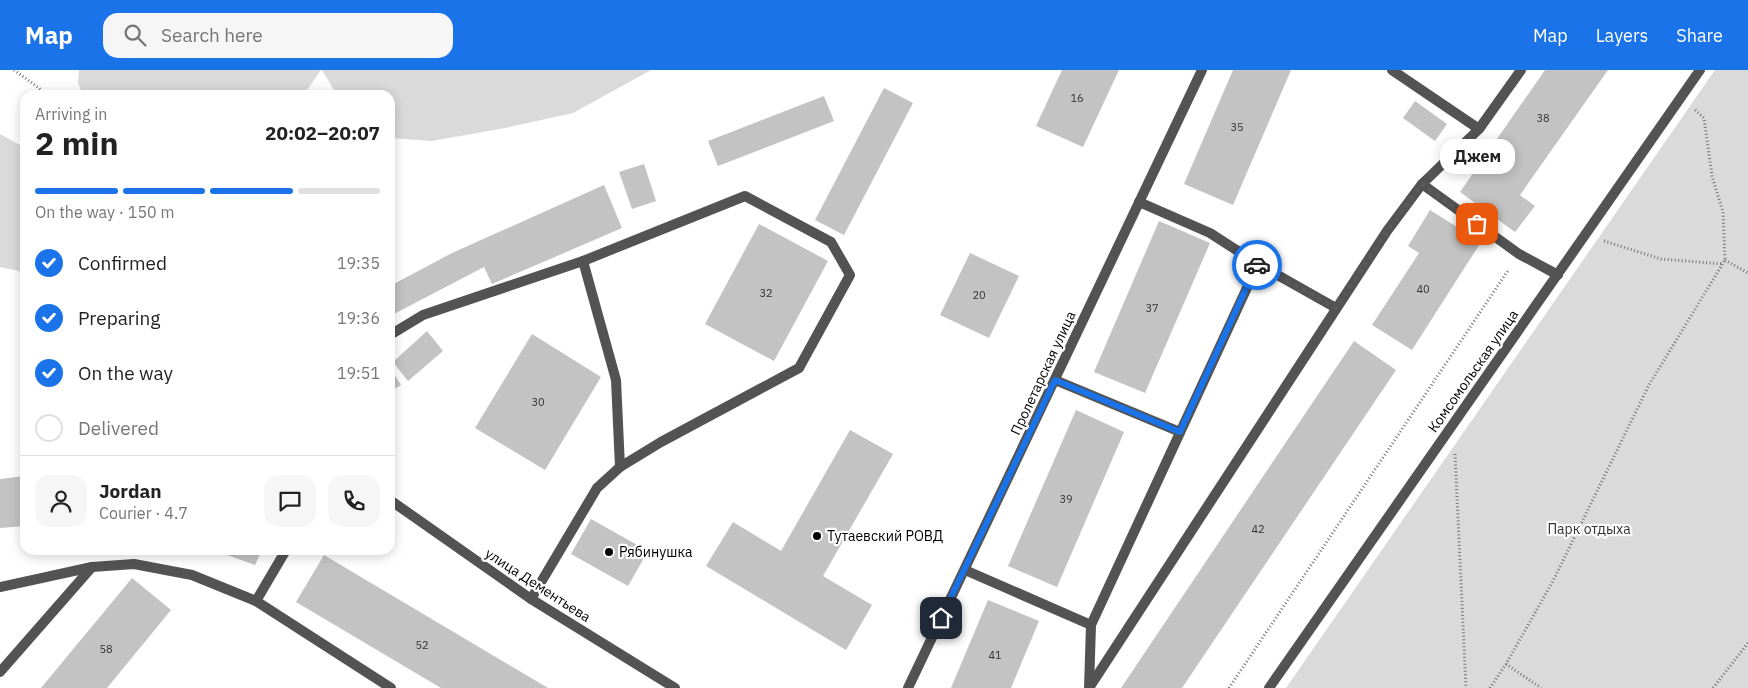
<!DOCTYPE html>
<meta charset="utf-8">
<style>
:root{--surface:#fff;--page:#f6f6f6;--text:#222;--muted:#767676;--line:#e0e0e0;--accent:#1a73e8}
body{margin:0;font-family:"IBM Plex Sans",sans-serif;background:var(--page);color:var(--text);height:100vh;display:flex;flex-direction:column;font-size:19px;white-space:nowrap}
*{box-sizing:border-box;margin:0}
p{font-size:16px;color:var(--muted)}
.icon{flex:none;width:28px;height:28px;fill:none;stroke:currentColor;stroke-width:2;stroke-linecap:round;stroke-linejoin:round}
.map{position:relative;flex:1;overflow:hidden}
.panel{position:absolute;left:20px;top:20px;width:375px;height:465px;display:flex;flex-direction:column;background:var(--surface);border-radius:15px;box-shadow:0 2px 12px #0003}
.panel>*{flex:none}
.pin{position:absolute;display:grid;place-items:center;width:42px;height:42px;color:#fff;margin:-21px;border-radius:10px;box-shadow:0 2px 8px #0006}
.courier{position:absolute;display:grid;place-items:center;width:50px;height:50px;margin:-25px;border:4px solid #1a73e8;border-radius:50%;background:#fff;color:#222;box-shadow:0 1px 6px #0007}
.bubble{position:absolute;height:35px;border-radius:15px;background:var(--surface);box-shadow:0 2px 12px #0003;font-size:16px;font-weight:700;line-height:35px;text-align:center}
.head em{font-style:normal;font-weight:700}
.head div{display:flex;flex-direction:column-reverse}
.head{display:flex;align-items:center;justify-content:space-between;height:85px;padding:0 15px}
h1{font-size:32px;font-weight:700;line-height:38px}
.bar{display:grid;grid-template-columns:repeat(4,1fr);gap:8px 5px;align-content:center;height:60px;padding:0 15px}
.bar i{height:6px;border-radius:4px;background:var(--line)}
.bar .selected{background:var(--accent)}
.bar p{grid-column:span 4}
.line{display:flex;align-items:center;gap:12px;padding:0 15px;border-top:1px solid var(--line)}
.line div{flex:1}
.round{display:grid;place-items:center;flex:none;width:52px;height:52px;border-radius:15px;background:var(--page)}
ol{padding:0 15px;list-style:none}
li{display:flex;align-items:center;gap:15px;height:55px}
li p{margin-inline-start:auto}
li .icon{padding:5px;border-radius:50%;background:var(--accent);color:#fff;stroke-width:4}
li:last-child{color:var(--muted)}
li i{width:28px;height:28px;border:2px solid var(--line);border-radius:50%}
header{display:flex;align-items:center;gap:30px;box-sizing:border-box;height:70px;padding:0 25px;background:var(--accent);color:#fff}
header strong{font-size:24px}
nav{display:flex;gap:28px;margin-inline-start:auto;font-size:18px}
.search{width:350px;height:45px;background:var(--page);display:flex;align-items:center;gap:12px;box-sizing:border-box;padding:0 18px;border-radius:15px;color:var(--muted);font-size:19px}
.map>svg:first-child{display:block}
.green{fill:#dadada}
.building{fill:#c3c3c3}
.lines{fill:none;stroke-linecap:round;stroke-linejoin:round}
.path{stroke:#757575;stroke-width:3;stroke-dasharray:1 2.5;stroke-linecap:butt}
.service{stroke:#535353;stroke-width:10}
.minor{stroke:#535353;stroke-width:10}
.tertiary{stroke:#535353;stroke-width:10}
.done{stroke:#595959;stroke-width:5;stroke-dasharray:0 9}
.route{stroke:#1a73e8;stroke-width:6}
.poi-dot{fill:#000;stroke:#fff;stroke-width:2}
.labels{text-anchor:middle;stroke-width:4.5;stroke-linejoin:round;paint-order:stroke}
.number-label{font-size:11px;fill:#313131}
.street-label{font-size:14px;fill:#000;stroke:#fff}
.park-label{font-size:14px;fill:#313131;stroke:#fff}
.poi-label{font-size:14px;fill:#000;stroke:#fff;text-anchor:start}
</style>
<header>
<strong>Map</strong>
<div class="search"><svg class="icon" aria-label="search" viewBox="0 0 24 24"><circle cx="10" cy="10" r="6"/><path d="M15 15l6 6"/></svg>Search here</div>
<nav><a>Map</a><a>Layers</a><a>Share</a></nav>
</header>
<div class="map">
<svg width="1748" height="618" viewBox="0 0 1748 618">
<rect width="100%" height="100%" fill="#fff"/>
<g class="green">
<polygon points="79,0 321,0 305,23 306,25 83,25 78,13"/>
<polygon points="322,0 651,0 573,43 505,58 432,71 390,68 390,25 337,25"/>
<polygon points="1715,0 1748,0 1748,618 1286,618"/>
<polygon points="0,64 25,78 25,207 19,201 0,197"/>
</g>
<g class="building">
<polygon points="1062,0 1119,0 1083,77 1036,56"/>
<polygon points="1233,0 1291,0 1233,135 1184,114"/>
<polygon points="1545,0 1608,0 1520,125 1535,136 1515,162 1460,122"/>
<polygon points="884,18 913,33 844,165 815,150"/>
<polygon points="824,26 834,51 718,96 708,71"/>
<polygon points="1415,31 1447,54 1435,71 1403,48"/>
<polygon points="644,94 656,131 632,139 619,102"/>
<polygon points="604,115 622,158 492,214 484,197 390,246 390,216 452,183"/>
<polygon points="1430,140 1481,172 1412,280 1372,255 1419,183 1408,176"/>
<polygon points="1159,151 1210,173 1145,323 1094,302"/>
<polygon points="759,154 828,191 774,291 705,254"/>
<polygon points="970,183 1019,206 989,268 940,245"/>
<polygon points="427,261 443,281 408,311 393,292"/>
<polygon points="532,264 601,307 545,400 475,358"/>
<polygon points="1354,271 1396,300 1182,618 1121,618"/>
<polygon points="390,298 401,315 390,322"/>
<polygon points="1076,340 1124,362 1057,517 1008,496"/>
<polygon points="850,360 893,384 823,506 872,535 846,580 706,496 733,452 781,481"/>
<polygon points="25,406 25,456 0,458 0,409"/>
<polygon points="591,449 648,481 628,516 571,484"/>
<polygon points="213,480 262,480 255,495"/>
<polygon points="324,485 548,618 441,618 296,532"/>
<polygon points="132,508 171,540 107,618 41,618"/>
<polygon points="988,530 1039,551 1011,618 951,618"/>
</g>
<g class="lines">
<g class="path">
<polyline points="14,0 39,18 45,25"/>
<polyline points="1604,171 1661,189 1723,194"/>
<polyline points="1725,190 1748,203"/>
<polyline points="1455,384 1466,618"/>
<polyline points="1506,594 1541,618"/>
<polyline points="1229,618 1509,199"/>
<polyline points="1490,618 1506,594 1553,511 1649,315 1725,190 1723,142 1712,106 1704,48 1694,39"/>
<polyline points="1713,618 1748,573"/>
</g>
<g class="service">
<polyline points="1392,0 1479,59"/>
<polyline points="1422,114 1519,184 1558,205"/>
<polyline points="1139,132 1210,163 1258,194 1336,238"/>
<polyline points="583,191 616,310 620,397"/>
<polyline points="390,265 423,245 583,191 745,126 831,172 850,205 799,298 661,372 620,397 597,418 531,529"/>
<polyline points="1055,310 1180,362"/>
<polyline points="965,500 1091,555"/>
<polyline points="0,517 92,497 134,494 192,505 256,531 391,618"/>
<polyline points="256,531 286,480"/>
<polyline points="0,602 92,497"/>
<polyline points="1089,618 1387,161 1422,114 1479,59 1521,0"/>
<polyline points="1089,618 1091,555 1258,194"/>
</g>
<g class="minor">
<polyline points="390,430 531,529 675,618"/>
<polyline points="1269,618 1700,0"/>
</g>
<polyline class="tertiary" points="908,618 1202,0"/>
</g>
<g class="lines">
<polyline class="done" points="1257,195 1258,194 1336,238 1387,161 1422,114 1477,154"/>
<polyline class="route" points="941,548 1055,310 1180,362 1257,195"/>
</g>
<g class="poi-dot">
<circle cx="817" cy="466" r="5"/>
<circle cx="609" cy="482" r="5"/>
</g>
<g class="labels">
<g class="number-label">
<text x="1077" y="32">16</text>
<text x="1543" y="52">38</text>
<text x="1237" y="61">35</text>
<text x="1423" y="223">40</text>
<text x="766" y="227">32</text>
<text x="979" y="229">20</text>
<text x="1152" y="242">37</text>
<text x="538" y="336">30</text>
<text x="1066" y="433">39</text>
<text x="1258" y="463">42</text>
<text x="422" y="579">52</text>
<text x="106" y="583">58</text>
<text x="995" y="589">41</text>
</g>
<g class="street-label">
<text transform="translate(1473 301) rotate(-55)" y="5">Комсомольская улица</text>
<text transform="translate(1043 303) rotate(-65)" y="5">Пролетарская улица</text>
<text transform="translate(538 515) rotate(33)" y="5">улица Дементьева</text>
</g>
<g class="park-label">
<text x="1589" y="464">Парк отдыха</text>
</g>
<g class="poi-label">
<text x="827" y="471">Тутаевский РОВД</text>
<text x="619" y="487">Рябинушка</text>
</g>
</g>
</svg>
<div class="pin" style="left:1477px;top:154px;background:#ea580c"><svg class="icon" aria-label="bag" viewBox="0 0 24 24"><path d="M5 8h14l-1 12H6zM9 8a3 3 0 0 1 6 0"/></svg></div>
<div class="pin" style="left:941px;top:548px;background:#1f2937"><svg class="icon" aria-label="home" viewBox="0 0 24 24"><path d="M3 11l9-7 9 7M6 9v11h12V9"/></svg></div>
<div class="courier" style="left:1257px;top:195px"><svg class="icon" aria-label="car" viewBox="0 0 24 24"><path d="M5 17H2v-5l4-1 3-4h7l3 4 3 1v5h-3M9 17h6M6 11h13"/><circle cx="7" cy="17" r="2"/><circle cx="17" cy="17" r="2"/></svg></div>
<div class="bubble" style="left:1440px;top:69px;width:75px">Джем</div>
<section class="panel">
<div class="head"><div><h1>2 min</h1><p>Arriving in</p></div><em>20:02–20:07</em></div>
<div class="bar"><i class="selected"></i><i class="selected"></i><i class="selected"></i><i></i><p>On the way · 150 m</p></div>
<ol>
<li><svg class="icon" aria-label="check" viewBox="0 0 24 24"><path d="M5 12l5 5 9-10"/></svg>Confirmed<p>19:35</p></li>
<li><svg class="icon" aria-label="check" viewBox="0 0 24 24"><path d="M5 12l5 5 9-10"/></svg>Preparing<p>19:36</p></li>
<li><svg class="icon" aria-label="check" viewBox="0 0 24 24"><path d="M5 12l5 5 9-10"/></svg>On the way<p>19:51</p></li>
<li><i></i>Delivered</li>
</ol>
<div class="line" style="height:90px"><a class="round"><svg class="icon" aria-label="person" viewBox="0 0 24 24"><circle cx="12" cy="8" r="4"/><path d="M4 21q1-7 8-7t8 7"/></svg></a><div><b>Jordan</b><p>Courier · 4.7</p></div><a class="round"><svg class="icon" aria-label="chat" viewBox="0 0 24 24"><path d="M4 5h16v11H9l-5 4z"/></svg></a><a class="round"><svg class="icon" aria-label="phone" viewBox="0 0 24 24"><path d="M5 4h4l2 5-3 2q2 4 5 5l2-3 5 2v4C11 20 4 13 5 4z"/></svg></a></div>
</section>
</div>
